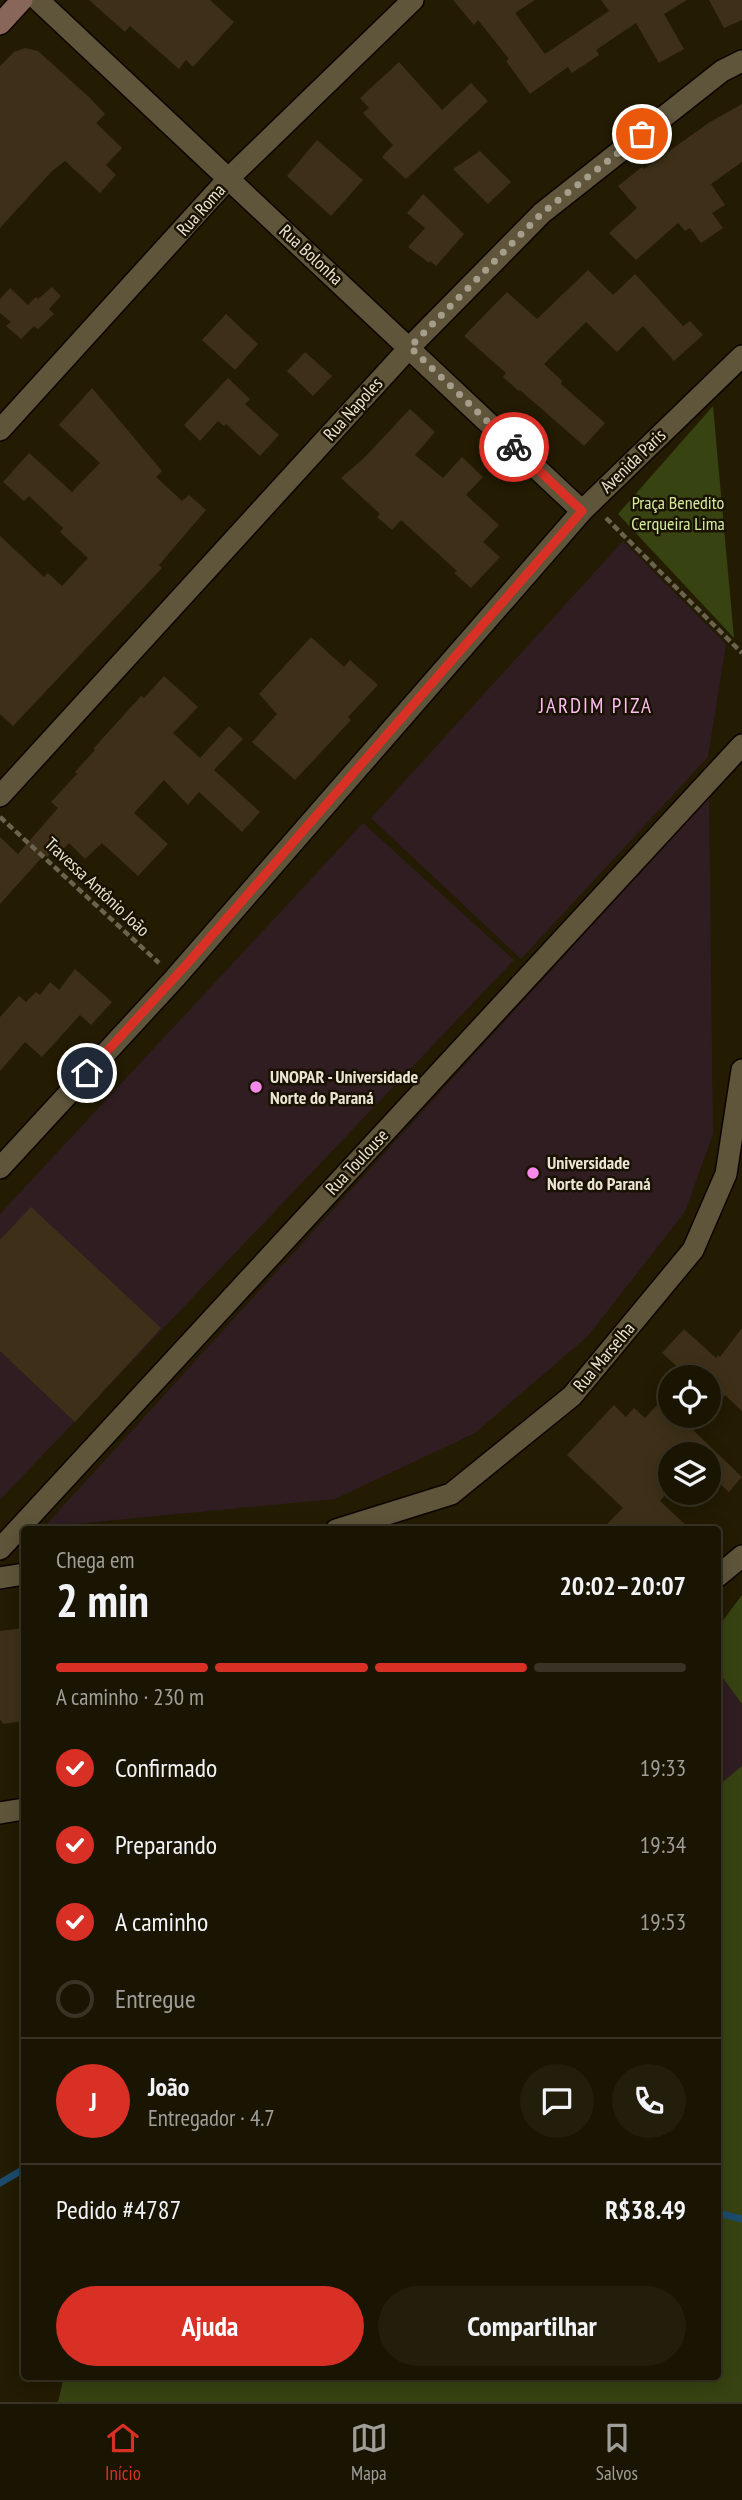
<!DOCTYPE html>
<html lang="pt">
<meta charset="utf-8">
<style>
:root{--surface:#1a1402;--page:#231d0c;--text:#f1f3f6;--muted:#9f9e99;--line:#383324;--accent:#d93025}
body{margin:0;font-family:"PT Sans Narrow",sans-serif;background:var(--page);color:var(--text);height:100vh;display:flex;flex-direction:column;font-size:26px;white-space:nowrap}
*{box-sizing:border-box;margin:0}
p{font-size:23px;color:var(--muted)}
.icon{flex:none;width:38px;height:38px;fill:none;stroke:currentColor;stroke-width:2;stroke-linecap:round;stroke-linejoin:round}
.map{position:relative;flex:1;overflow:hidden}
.details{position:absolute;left:21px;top:1526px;width:700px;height:854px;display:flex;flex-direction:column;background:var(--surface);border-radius:7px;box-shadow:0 4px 18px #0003,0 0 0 2px var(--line)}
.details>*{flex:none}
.buttons{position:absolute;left:658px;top:1365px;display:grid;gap:14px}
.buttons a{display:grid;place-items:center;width:63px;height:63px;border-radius:50%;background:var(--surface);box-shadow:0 4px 18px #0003,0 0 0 2px var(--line);font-size:35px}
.pin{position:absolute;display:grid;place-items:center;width:60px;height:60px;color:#fff;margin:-30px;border:4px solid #fff;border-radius:50%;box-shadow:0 2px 7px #0007}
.courier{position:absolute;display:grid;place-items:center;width:70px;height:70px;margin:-35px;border:5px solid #d93025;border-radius:50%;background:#fff;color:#222;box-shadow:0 2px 9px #0007}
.summary em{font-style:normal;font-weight:600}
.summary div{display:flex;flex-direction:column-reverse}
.summary{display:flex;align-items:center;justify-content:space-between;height:119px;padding:0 35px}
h1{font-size:46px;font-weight:600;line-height:52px}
.bar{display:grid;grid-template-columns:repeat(4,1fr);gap:10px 7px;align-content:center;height:84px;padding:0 35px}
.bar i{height:9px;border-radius:5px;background:var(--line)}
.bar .active{background:var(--accent)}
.bar p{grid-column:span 4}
.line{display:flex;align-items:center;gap:18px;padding:0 35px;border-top:2px solid var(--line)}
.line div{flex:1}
.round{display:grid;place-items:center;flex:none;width:74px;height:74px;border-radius:37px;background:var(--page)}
ol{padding:0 35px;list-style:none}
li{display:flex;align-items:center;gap:21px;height:77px}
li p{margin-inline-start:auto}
li .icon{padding:7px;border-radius:50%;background:var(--accent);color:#fff;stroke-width:4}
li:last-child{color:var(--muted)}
li i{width:38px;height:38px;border:4px solid var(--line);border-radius:50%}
.primary-button{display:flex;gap:14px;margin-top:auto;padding:14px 35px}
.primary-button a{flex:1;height:80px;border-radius:42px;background:var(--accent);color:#fff;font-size:28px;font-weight:600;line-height:80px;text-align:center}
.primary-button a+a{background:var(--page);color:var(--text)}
.menu{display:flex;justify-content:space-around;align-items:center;height:98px;border-top:2px solid var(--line);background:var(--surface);font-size:19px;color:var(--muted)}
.menu a{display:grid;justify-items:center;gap:4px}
.menu .active{color:var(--accent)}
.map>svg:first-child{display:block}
.education{fill:#2f1d22}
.green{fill:#374311}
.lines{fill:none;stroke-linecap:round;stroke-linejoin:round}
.stream{stroke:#1c4b6b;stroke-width:7}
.building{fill:#3e3018}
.street-casing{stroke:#0d0500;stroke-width:24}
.secondary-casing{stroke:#0d0500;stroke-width:24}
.path{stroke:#6a634d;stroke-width:4.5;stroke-dasharray:7 3.5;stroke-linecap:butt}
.street{stroke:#5f553b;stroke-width:21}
.secondary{stroke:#886659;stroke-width:21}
.done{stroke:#a49e8a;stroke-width:7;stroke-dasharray:0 12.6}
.route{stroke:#d93025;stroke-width:9}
.poi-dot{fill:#f788ec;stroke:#1a1200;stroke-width:2.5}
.labels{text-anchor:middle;stroke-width:5;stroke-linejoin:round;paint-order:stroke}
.street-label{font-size:18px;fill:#e9e4d4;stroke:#1a1200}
.park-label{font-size:18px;fill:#d4ec9e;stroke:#1a1200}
.poi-label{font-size:18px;font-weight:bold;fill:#e9e4d4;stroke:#1a1200;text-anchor:start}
.quarter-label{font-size:21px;letter-spacing:2px;fill:#fbbdf3;stroke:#1a1200}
</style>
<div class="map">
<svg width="742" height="2402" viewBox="0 0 742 2402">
<rect width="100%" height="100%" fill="#231b02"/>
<g class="education">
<polygon points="623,541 726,644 708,757 521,959 371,818"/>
<polygon points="709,797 713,1134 685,1212 588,1336 475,1433 335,1499 44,1527"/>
<polygon points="363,823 514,960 0,1500 0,1214"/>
<polygon points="718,1630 742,1657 742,1780 718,1793"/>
</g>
<g class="green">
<polygon points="713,406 734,638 618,514"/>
<polygon points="742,1595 742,1704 718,1671 718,1627"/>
<polygon points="742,1766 742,2402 58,2402 64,2376 718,2376 718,1786"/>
</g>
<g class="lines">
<g class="stream">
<polyline points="0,2183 24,2169"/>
<polyline points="718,2213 742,2219"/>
</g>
</g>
<g class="building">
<polygon points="89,0 210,0 234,22 193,67 186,60 179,69 130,26 125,32"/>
<polygon points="453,0 535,0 515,13 545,54 609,11 601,0 687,0 664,14 684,49 659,63 636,23 596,50 599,55 572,73 568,67 530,94 506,61 509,59 478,20 474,25"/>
<polygon points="709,0 742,0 742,20 724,28"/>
<polygon points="25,48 38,51 90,98 105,114 96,123 122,148 106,165 116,175 100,193 65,161 52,171 0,228 0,66 14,52"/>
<polygon points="399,62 442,110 471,83 488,101 406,179 382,157 393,145 363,113 369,108 360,98"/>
<polygon points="742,104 742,162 711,184 725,205 712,213 723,228 701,243 690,228 685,231 678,223 636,260 609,233 637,208 618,186 642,167 644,169 710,122"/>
<polygon points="317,140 363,180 331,216 287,176"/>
<polygon points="480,151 511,182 488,204 453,169"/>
<polygon points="423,194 464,234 436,266 430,261 429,263 408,247 425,228 407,213"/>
<polygon points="588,270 613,295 635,274 683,326 690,321 703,335 674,361 643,326 617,352 586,322 544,364 562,381 561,384 605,423 584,446 520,390 519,391 503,377 506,373 464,336 507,292 537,319"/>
<polygon points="52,287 61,296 49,309 54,314 38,329 34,326 21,339 6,326 11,322 0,313 0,299 10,288 28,305 36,297 38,299"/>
<polygon points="226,314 258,344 235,370 202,340"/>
<polygon points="305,352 332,376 313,396 287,371"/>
<polygon points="228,378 250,399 245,404 279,435 260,456 226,424 224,426 218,421 200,441 184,425"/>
<polygon points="92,388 162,471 156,477 182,501 189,495 206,510 159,565 162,568 13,726 0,714 0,536 44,577 48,573 62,586 88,558 60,532 63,528 29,496 24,501 3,482 29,453 72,492 100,463 59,425"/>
<polygon points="410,409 435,432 415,455 443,478 462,457 483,477 466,495 499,525 483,542 500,557 471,588 454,573 457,571 401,520 392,530 377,517 380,514 341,478 364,458"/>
<polygon points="311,637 344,667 350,660 378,685 348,717 351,720 295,780 252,742 277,714 259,694"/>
<polygon points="164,676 198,707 173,733 200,758 229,726 243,739 214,770 260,812 242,832 199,792 188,805 164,780 134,813 168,844 138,876 102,843 85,859 69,843 58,855 53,850 47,857 44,855 0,904 0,837 18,854 58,808 51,802 77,774 75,772 95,750 93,749 141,696 144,698"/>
<polygon points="75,969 112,1002 91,1025 80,1015 42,1057 25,1042 0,1071 0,1017 19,996 26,1002 36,992 40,995 50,982 59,990"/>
<polygon points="31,1207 161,1328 75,1422 0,1351 0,1240"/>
<polygon points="742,1328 742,1411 725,1395 709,1413 709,1377 689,1377 662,1353 684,1329 716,1358 718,1355 720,1357"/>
<polygon points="670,1391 670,1416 706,1416 693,1430 742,1477 729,1492 709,1474 709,1454 670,1454 670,1489 660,1501 691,1530 601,1530 623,1508 567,1455 614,1405 626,1417 634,1408 645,1418"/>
<polygon points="24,1628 24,1721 3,1724 0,1719 0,1631"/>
</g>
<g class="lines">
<defs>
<g id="street">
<polyline points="38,0 582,511"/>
<polyline points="0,430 229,178 413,0"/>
<polyline points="0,796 410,347 542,213 722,71 742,61"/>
<polyline points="0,1168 175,978 582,511 742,356"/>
<polyline points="336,1530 451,1494 572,1396 693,1250 726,1174 742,1070"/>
<polyline points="0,1549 742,745"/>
<polyline points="718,1576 742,1556"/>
<polyline points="0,1578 24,1574"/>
<polyline points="0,1813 24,1809"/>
</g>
<polyline id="secondary" points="0,24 22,0"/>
</defs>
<use href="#street" class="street-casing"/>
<use href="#secondary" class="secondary-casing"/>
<g class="path">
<polyline points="606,518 742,653"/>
<polyline points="0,817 159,963"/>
</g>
<use href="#street" class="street"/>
<use href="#secondary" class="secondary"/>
</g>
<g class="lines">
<polyline class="done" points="514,447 410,347 542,213 642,134"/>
<polyline class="route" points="87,1073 187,964 582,511 514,447"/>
</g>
<g class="poi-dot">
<circle cx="256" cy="1087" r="7"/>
<circle cx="533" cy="1173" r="7"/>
</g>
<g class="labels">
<g class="street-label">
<text transform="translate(201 210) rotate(-48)" y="6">Rua Roma</text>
<text transform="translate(311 255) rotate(43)" y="6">Rua Bolonha</text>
<text transform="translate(353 409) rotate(-48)" y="6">Rua Napoles</text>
<text transform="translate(633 461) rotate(-44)" y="6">Avenida Paris</text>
<text transform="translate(97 887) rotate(43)" y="6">Travessa Antônio João</text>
<text transform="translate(357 1162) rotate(-47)" y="6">Rua Toulouse</text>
<text transform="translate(604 1357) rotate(-50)" y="6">Rua Marselha</text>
</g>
<g class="park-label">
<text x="678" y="509">Praça Benedito<tspan x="678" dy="21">Cerqueira Lima</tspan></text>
</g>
<g class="poi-label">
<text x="270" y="1083">UNOPAR - Universidade<tspan x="270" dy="21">Norte do Paraná</tspan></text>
<text x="547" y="1169">Universidade<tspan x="547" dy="21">Norte do Paraná</tspan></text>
</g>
<g class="quarter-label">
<text x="596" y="713">JARDIM PIZA</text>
</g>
</g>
</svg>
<div class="buttons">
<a><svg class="icon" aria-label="locate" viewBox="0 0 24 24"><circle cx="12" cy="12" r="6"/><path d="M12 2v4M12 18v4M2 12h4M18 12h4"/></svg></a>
<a><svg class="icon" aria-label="layers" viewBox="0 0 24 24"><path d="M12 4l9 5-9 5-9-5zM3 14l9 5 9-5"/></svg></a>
</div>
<div class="pin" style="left:642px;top:134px;background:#ea580c"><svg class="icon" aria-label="bag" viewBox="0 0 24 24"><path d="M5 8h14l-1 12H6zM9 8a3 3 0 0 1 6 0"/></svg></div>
<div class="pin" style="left:87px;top:1073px;background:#1f2937"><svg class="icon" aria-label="home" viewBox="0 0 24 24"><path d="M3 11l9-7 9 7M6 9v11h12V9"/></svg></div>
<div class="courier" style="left:514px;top:447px"><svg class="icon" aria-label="bike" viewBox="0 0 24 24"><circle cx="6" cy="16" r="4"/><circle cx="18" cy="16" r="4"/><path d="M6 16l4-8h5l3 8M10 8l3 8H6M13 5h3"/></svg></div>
<section class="details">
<div class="summary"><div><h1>2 min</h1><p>Chega em</p></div><em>20:02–20:07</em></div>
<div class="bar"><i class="active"></i><i class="active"></i><i class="active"></i><i></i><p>A caminho · 230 m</p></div>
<ol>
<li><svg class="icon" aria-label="check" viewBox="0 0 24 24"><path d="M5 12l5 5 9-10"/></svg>Confirmado<p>19:33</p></li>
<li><svg class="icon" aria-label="check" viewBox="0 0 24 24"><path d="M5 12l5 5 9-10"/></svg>Preparando<p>19:34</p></li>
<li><svg class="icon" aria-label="check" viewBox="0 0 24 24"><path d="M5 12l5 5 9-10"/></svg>A caminho<p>19:53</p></li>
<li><i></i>Entregue</li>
</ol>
<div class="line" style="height:126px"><b class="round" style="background:var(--accent);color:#fff">J</b><div><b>João</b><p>Entregador · 4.7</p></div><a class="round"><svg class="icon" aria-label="chat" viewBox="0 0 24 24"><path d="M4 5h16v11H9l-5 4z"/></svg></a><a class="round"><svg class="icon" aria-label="phone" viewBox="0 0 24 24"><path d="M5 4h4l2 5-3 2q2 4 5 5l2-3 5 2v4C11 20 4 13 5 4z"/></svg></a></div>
<div class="line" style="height:91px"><div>Pedido #4787</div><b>R$38.49</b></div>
<div class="primary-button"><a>Ajuda</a><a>Compartilhar</a></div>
</section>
</div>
<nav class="menu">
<a class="active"><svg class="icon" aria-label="home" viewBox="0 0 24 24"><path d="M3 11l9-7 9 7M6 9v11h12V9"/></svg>Início</a>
<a><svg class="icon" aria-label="map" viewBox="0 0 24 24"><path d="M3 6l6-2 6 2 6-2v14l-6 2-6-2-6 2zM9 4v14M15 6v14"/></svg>Mapa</a>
<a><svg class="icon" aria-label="saved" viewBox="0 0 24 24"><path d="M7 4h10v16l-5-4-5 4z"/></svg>Salvos</a>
</nav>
